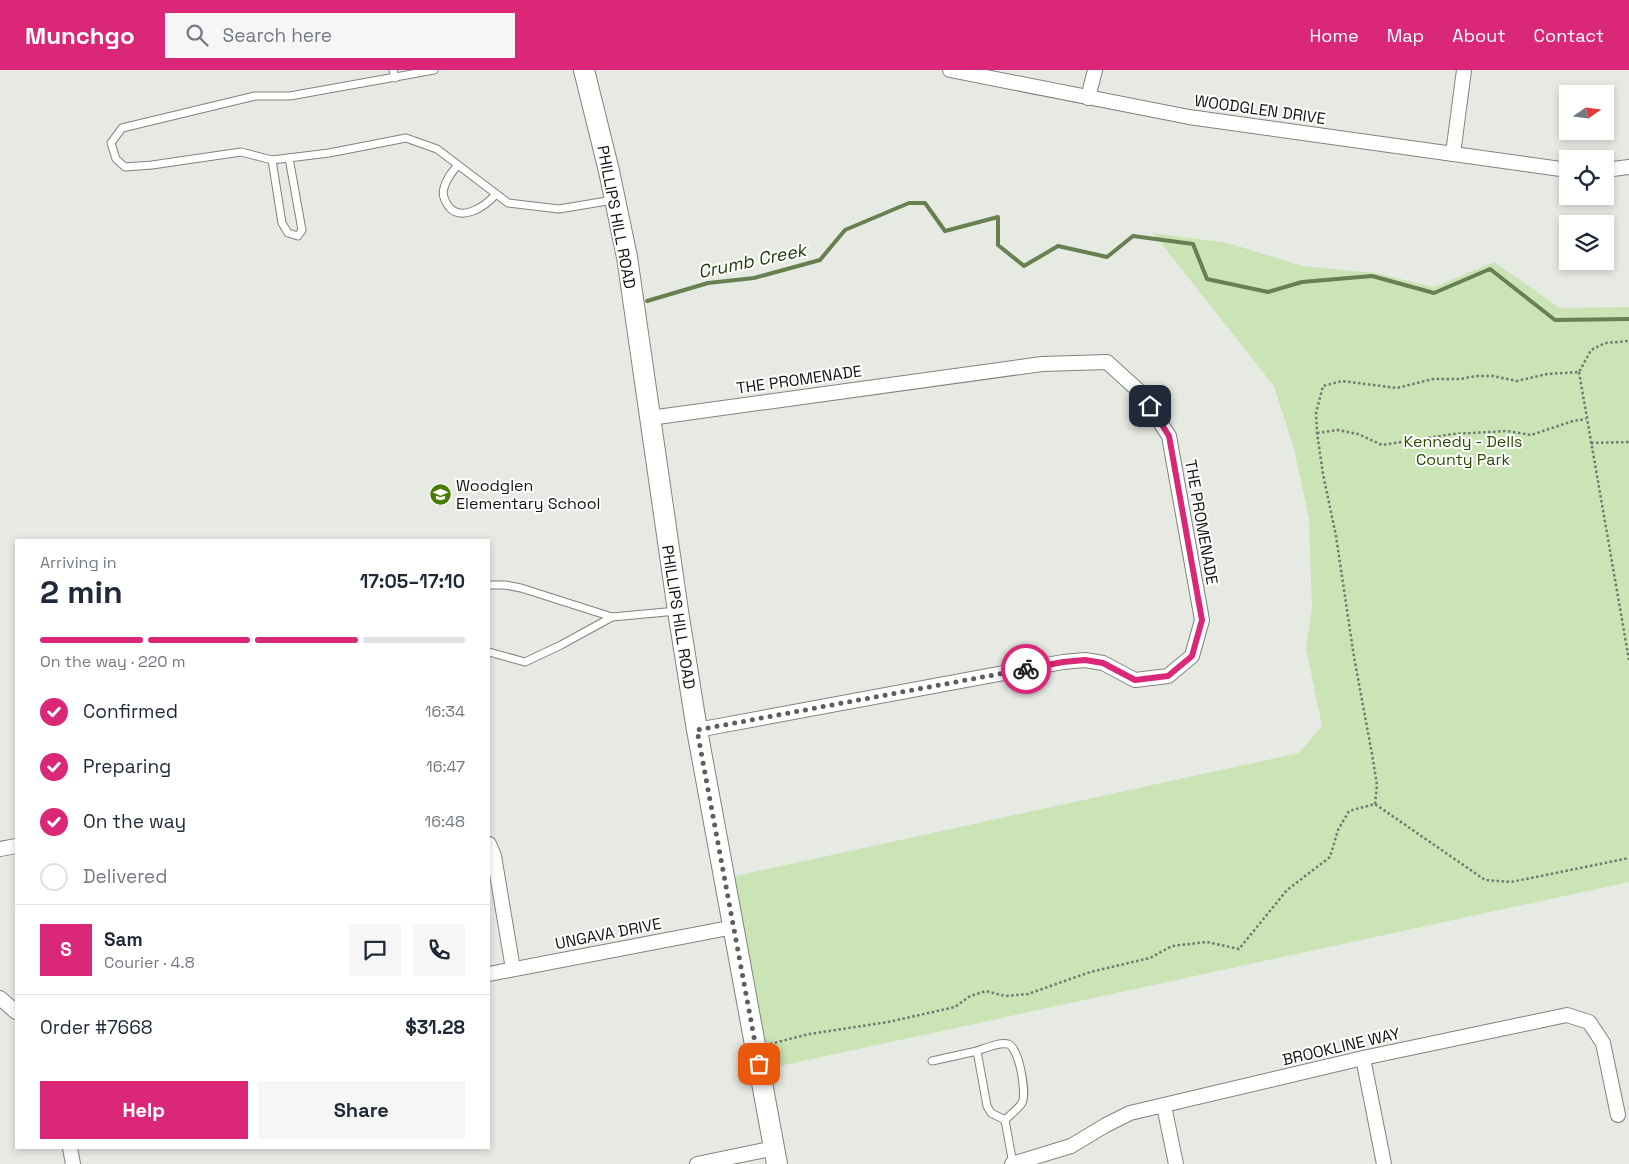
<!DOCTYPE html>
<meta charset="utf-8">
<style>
:root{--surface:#fff;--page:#f6f6f7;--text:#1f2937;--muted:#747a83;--line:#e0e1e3;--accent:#db2777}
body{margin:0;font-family:"Space Grotesk",sans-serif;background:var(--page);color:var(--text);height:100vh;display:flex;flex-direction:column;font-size:19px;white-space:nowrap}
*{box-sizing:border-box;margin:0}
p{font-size:16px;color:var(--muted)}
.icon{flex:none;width:28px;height:28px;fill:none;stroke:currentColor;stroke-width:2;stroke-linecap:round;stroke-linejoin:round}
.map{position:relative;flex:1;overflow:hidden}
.panel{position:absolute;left:15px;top:469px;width:475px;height:610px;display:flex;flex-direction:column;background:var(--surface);border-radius:0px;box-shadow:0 2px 8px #0003}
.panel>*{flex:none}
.needle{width:32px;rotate:76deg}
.tools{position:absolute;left:1559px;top:15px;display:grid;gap:10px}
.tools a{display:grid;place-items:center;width:55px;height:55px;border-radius:0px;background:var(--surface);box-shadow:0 2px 8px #0003;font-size:25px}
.pin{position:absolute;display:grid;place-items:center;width:42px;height:42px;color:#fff;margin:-21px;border-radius:10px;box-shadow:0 2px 8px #0006}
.courier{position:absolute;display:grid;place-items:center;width:50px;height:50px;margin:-25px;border:4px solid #db2777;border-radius:50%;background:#fff;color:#222;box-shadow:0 1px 6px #0007}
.headline em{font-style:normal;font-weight:800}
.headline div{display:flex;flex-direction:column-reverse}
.headline{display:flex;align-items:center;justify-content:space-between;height:85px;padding:0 25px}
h1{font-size:32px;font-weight:800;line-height:38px}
.bar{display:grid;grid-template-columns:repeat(4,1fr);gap:8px 5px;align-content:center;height:60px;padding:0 25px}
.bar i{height:6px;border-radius:4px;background:var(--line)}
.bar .active{background:var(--accent)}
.bar p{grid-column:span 4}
.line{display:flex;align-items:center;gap:12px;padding:0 25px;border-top:1px solid var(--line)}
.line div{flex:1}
.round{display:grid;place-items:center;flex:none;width:52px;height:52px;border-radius:0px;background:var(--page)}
ol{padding:0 25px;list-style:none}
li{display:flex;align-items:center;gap:15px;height:55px}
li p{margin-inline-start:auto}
li .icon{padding:5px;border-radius:50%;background:var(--accent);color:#fff;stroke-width:4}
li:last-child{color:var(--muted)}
li i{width:28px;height:28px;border:2px solid var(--line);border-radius:50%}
.button{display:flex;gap:10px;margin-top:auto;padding:10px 25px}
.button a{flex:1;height:58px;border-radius:0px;background:var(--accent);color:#fff;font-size:20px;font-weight:800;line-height:58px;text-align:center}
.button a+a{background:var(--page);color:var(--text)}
header{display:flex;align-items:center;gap:30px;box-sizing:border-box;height:70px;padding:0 25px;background:var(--accent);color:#fff}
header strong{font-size:24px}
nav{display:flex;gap:28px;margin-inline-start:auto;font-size:18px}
.search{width:350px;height:45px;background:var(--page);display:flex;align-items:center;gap:12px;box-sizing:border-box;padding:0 18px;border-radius:0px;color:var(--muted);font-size:19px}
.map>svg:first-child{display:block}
.green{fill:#cae4b6}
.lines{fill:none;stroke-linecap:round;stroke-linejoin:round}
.stream{stroke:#668050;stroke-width:4}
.lane-casing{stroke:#80847d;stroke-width:9}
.street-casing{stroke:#80847d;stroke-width:16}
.secondary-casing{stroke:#80847d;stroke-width:22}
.path{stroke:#747772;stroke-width:2.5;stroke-dasharray:2.5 2.5;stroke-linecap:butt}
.lane{stroke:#fff;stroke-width:7}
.street{stroke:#fff;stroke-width:14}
.secondary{stroke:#fff;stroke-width:20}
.done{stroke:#5d5f5b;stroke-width:5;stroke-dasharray:0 9}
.route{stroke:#db2777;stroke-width:6}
.labels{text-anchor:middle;stroke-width:4;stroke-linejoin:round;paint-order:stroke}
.street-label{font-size:16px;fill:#131412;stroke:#fff}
.park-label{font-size:16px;fill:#2b4c00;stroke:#fff}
.poi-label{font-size:16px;fill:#131412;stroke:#fff;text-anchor:start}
.water-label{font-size:18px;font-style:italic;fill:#223907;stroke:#fff}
</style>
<header>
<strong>Munchgo</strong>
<div class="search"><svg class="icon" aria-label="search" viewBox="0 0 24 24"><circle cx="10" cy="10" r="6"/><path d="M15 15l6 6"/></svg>Search here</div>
<nav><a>Home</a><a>Map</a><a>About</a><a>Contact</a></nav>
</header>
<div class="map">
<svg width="1629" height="1094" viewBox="0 0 1629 1094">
<rect width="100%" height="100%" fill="#e6eae3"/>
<polygon class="green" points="1153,163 1228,173 1302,196 1375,203 1434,217 1494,192 1560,238 1629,237 1629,812 766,999 731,807 1299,683 1322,656 1306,577 1312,539 1309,449 1294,379 1274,316"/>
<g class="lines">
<polyline class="stream" points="647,231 708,213 754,208 820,190 845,160 909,133 925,133 945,161 998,147 998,175 1024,196 1058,176 1107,187 1133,166 1193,174 1207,209 1268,222 1302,212 1372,206 1434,223 1490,199 1555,250 1629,249"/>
<defs>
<g id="lane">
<polyline points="393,0 395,8"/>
<polyline points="434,0 290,26 255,26 122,58 111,73 116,89 125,97 152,95 241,82 272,90 329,83 406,68 437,79 508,133 559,139 613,130"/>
<polyline points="272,90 282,153 288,163 298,166 302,160 289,88"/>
<path d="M458,95C452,102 446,109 444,118C442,123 444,129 447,134C459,154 485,137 496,124"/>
<polyline points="489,515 505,515 521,518 612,547 677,541"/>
<polyline points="489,582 525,592 561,575 612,547"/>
<polyline points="932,991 977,981"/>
<path d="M1005,1050C1010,1045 1018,1039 1022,1033C1027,1023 1019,977 1008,974C999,972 986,978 977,981L987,1036L991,1043L1005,1050L1013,1094"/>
</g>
<g id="street">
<polyline points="950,0 1189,47 1568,100"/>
<polyline points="1088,28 1095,0"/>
<polyline points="1453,84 1464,0"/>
<polyline points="1605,100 1629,97"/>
<polyline points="650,348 1042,294 1107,292 1140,322 1169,366 1202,550 1192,586 1168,606 1135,610 1103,593 1085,590 1063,592 697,660"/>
<polyline points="489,774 494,786 513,899"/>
<polyline points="0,779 16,776"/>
<polyline points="489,904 734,857"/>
<polyline points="0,928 16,942"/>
<polyline points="1363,988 1384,1094"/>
<polyline points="1164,1036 1176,1094"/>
<polyline points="70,1078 73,1094"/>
<polyline points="697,1094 775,1078"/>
<polyline points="1012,1094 1071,1076 1106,1055 1130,1043 1363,988 1567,945 1589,952 1603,973 1618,1045"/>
</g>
<polyline id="secondary" points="584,0 609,101 627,187 678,541 697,660 777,1094"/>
</defs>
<use href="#lane" class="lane-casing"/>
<use href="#street" class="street-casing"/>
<use href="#secondary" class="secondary-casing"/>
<g class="path">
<polyline points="1579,302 1629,590"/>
<polyline points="1317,363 1338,360 1358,364 1382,375 1453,364 1507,361 1531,365 1573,351 1586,349"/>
<polyline points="1591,373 1629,372"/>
<polyline points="1375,734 1377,715 1372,684 1354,587 1336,466 1323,404 1317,363 1316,343 1323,316 1342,311 1397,318 1433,309 1460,309 1476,306 1493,306 1517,311 1547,304 1579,302 1591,280 1605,273 1629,271"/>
<polyline points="770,974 809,964 888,952 955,937 970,926 986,921 1005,926 1028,924 1090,902 1150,888 1172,876 1207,872 1239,879 1287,820 1330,787 1338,760 1349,741 1375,734 1485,810 1511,812 1629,788"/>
</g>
<use href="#lane" class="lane"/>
<use href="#street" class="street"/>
<use href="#secondary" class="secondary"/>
</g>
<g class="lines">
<polyline class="done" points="759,994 697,660 1026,599"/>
<polyline class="route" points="1026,599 1063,592 1085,590 1103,593 1135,610 1168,606 1192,586 1202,550 1169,366 1150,336"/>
</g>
<defs>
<symbol id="school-disc" viewBox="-11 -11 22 22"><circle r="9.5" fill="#497a01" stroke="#fff"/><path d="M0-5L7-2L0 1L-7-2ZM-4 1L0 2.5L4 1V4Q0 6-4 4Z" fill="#fff"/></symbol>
</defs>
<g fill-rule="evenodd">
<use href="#school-disc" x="428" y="412" width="25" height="25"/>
</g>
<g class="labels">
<g class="street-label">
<text transform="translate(1260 39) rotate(8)" y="6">WOODGLEN DRIVE</text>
<text transform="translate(617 147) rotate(79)" y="6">PHILLIPS HILL ROAD</text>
<text transform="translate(799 309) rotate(-8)" y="6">THE PROMENADE</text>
<text transform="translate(1202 452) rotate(80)" y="6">THE PROMENADE</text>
<text transform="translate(679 547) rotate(81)" y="6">PHILLIPS HILL ROAD</text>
<text transform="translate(608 863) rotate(-11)" y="6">UNGAVA DRIVE</text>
<text transform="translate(1341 976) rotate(-13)" y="6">BROOKLINE WAY</text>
</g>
<g class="park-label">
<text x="1463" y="377">Kennedy - Dells<tspan x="1463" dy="18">County Park</tspan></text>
</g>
<g class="poi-label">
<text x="456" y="421">Woodglen<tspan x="456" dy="18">Elementary School</tspan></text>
</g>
<g class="water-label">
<text transform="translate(752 191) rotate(-12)" y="6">Crumb Creek</text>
</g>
</g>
</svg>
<div class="tools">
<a><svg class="needle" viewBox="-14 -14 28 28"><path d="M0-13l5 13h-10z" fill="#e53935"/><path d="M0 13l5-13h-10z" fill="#747a83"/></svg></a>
<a><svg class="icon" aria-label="locate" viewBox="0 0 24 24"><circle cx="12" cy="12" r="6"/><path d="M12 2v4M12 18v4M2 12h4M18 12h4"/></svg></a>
<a><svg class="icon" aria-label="layers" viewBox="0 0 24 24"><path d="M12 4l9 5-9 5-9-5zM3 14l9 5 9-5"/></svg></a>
</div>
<div class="pin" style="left:759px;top:994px;background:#ea580c"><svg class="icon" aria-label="bag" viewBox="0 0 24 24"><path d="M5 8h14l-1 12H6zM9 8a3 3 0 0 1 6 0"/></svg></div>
<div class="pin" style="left:1150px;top:336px;background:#1f2937"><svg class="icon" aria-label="home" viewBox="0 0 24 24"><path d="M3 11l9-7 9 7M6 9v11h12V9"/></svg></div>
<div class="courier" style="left:1026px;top:599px"><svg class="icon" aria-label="bike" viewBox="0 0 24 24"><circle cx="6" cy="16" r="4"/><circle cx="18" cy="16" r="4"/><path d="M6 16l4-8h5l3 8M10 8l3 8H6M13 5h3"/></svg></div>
<section class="panel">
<div class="headline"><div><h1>2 min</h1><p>Arriving in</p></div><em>17:05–17:10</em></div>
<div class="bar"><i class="active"></i><i class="active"></i><i class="active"></i><i></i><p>On the way · 220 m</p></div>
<ol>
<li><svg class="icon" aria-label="check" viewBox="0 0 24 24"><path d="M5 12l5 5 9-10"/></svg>Confirmed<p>16:34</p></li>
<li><svg class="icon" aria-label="check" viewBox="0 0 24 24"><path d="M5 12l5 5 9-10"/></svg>Preparing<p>16:47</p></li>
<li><svg class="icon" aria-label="check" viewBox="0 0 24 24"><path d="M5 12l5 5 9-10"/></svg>On the way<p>16:48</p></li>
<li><i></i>Delivered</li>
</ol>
<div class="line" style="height:90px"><b class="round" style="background:var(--accent);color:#fff">S</b><div><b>Sam</b><p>Courier · 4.8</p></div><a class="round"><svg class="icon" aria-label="chat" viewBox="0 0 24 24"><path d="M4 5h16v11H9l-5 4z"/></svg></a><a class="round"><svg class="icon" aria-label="phone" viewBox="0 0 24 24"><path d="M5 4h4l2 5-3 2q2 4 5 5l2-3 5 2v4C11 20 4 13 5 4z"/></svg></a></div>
<div class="line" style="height:65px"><div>Order #7668</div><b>$31.28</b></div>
<div class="button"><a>Help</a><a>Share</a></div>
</section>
</div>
